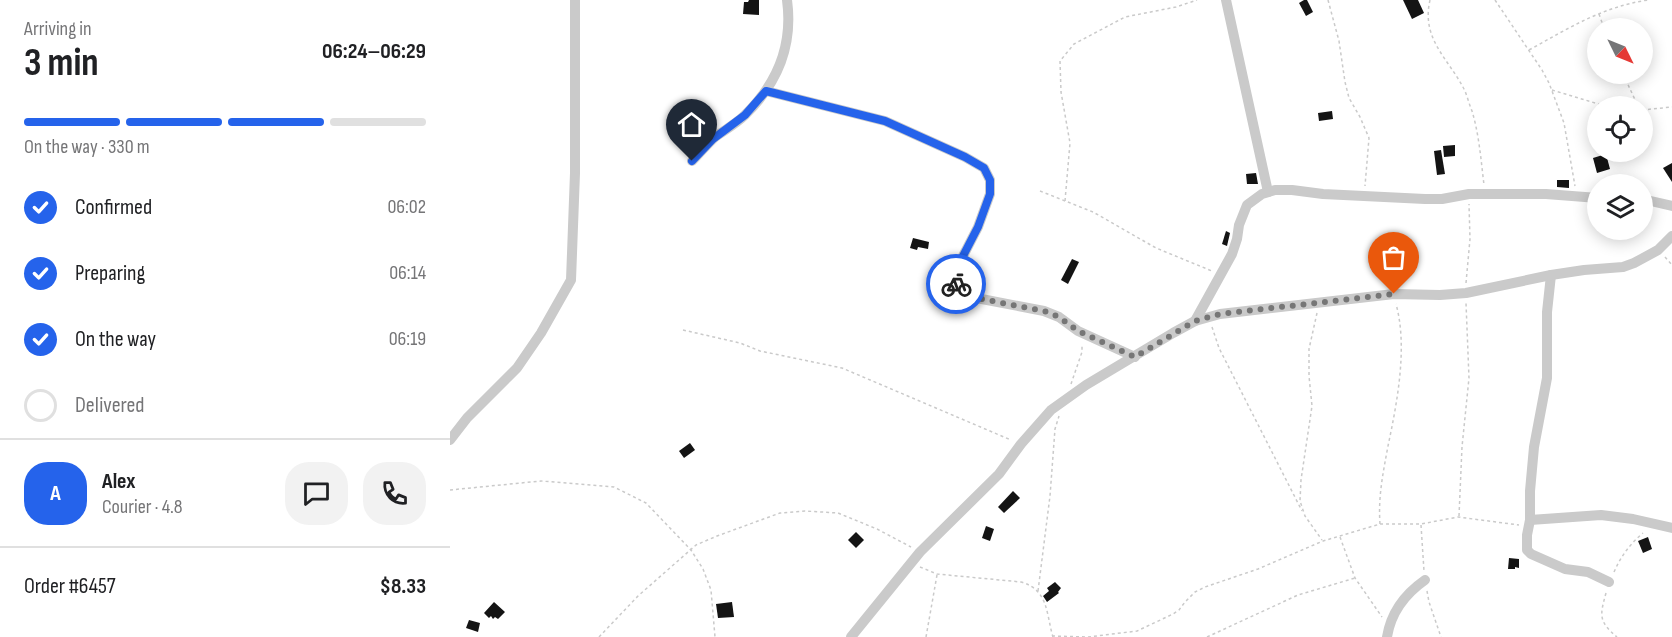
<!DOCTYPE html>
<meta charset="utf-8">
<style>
:root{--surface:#fff;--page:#f2f2f2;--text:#202124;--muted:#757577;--line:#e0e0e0;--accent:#2563eb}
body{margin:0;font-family:"Sofia Sans Condensed",sans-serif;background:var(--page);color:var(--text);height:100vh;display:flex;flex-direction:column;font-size:22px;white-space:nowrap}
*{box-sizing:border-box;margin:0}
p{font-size:20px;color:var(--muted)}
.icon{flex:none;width:33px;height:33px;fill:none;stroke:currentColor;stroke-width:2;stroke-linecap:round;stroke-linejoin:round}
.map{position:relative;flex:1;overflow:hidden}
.panel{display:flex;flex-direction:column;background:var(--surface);width:450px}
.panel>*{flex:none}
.needle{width:39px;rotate:133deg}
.buttons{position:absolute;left:1137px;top:18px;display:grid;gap:12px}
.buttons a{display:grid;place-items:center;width:66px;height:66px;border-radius:50%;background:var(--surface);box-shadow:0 3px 15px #0003;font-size:30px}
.pin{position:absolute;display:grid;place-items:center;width:51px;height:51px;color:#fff;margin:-62px -26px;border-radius:50% 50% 50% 0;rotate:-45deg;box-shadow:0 0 6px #0007}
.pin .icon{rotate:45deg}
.courier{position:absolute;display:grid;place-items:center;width:60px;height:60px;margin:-30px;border:4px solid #2563eb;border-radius:50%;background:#fff;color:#222;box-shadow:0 2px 8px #0007}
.summary em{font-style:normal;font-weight:700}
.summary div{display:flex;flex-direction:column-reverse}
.summary{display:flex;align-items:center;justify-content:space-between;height:102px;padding:0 24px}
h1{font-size:39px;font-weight:700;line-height:45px}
.bar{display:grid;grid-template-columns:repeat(4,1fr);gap:9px 6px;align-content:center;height:72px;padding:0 24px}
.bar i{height:8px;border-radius:4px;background:var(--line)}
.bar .on{background:var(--accent)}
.bar p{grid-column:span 4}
.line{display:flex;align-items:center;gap:15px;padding:0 24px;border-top:2px solid var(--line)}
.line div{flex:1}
.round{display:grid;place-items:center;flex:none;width:63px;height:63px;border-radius:24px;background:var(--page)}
ol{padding:0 24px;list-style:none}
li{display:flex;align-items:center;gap:18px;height:66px}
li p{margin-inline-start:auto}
li .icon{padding:6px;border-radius:50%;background:var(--accent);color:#fff;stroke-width:4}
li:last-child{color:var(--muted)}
li i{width:33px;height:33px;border:3px solid var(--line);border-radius:50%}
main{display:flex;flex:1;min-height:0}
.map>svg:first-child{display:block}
.building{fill:#141414}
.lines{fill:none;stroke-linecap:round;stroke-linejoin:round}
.path{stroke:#cacaca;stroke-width:1.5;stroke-dasharray:3 3;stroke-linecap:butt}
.minor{stroke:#cacaca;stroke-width:10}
.done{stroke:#767676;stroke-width:6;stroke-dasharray:0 10.8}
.route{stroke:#2563eb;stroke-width:8}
</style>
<main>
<section class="panel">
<div class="summary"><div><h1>3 min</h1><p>Arriving in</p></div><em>06:24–06:29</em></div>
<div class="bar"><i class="on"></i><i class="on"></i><i class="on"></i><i></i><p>On the way · 330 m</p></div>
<ol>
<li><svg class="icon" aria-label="check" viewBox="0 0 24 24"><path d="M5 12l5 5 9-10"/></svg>Confirmed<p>06:02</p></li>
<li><svg class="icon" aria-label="check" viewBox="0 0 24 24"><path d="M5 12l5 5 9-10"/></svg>Preparing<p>06:14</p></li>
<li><svg class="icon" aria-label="check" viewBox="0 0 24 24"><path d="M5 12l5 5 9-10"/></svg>On the way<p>06:19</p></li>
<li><i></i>Delivered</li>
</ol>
<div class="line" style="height:108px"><b class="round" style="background:var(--accent);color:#fff">A</b><div><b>Alex</b><p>Courier · 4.8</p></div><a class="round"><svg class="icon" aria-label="chat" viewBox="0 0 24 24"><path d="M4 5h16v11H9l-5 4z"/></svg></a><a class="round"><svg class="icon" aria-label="phone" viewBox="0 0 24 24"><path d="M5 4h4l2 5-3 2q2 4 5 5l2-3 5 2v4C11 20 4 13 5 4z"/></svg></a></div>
<div class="line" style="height:78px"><div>Order #6457</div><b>$8.33</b></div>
</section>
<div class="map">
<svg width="1222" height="637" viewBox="0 0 1222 637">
<rect width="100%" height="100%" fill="#fff"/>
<g class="building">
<polygon points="299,0 309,0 309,15 293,14 294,2 298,2"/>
<polygon points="854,0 857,0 863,12 856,16 849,3"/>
<polygon points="953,0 968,0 974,13 962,19"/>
<polygon points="882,111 883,119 869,121 868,113"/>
<polygon points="1005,145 1005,156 994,157 993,146"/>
<polygon points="991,150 995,174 987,175 984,151"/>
<polygon points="1156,154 1160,169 1147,173 1143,158"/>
<polygon points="1222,163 1222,182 1213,168"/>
<polygon points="806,173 808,184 797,184 796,174"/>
<polygon points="1107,180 1119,180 1119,188 1107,187"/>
<polygon points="776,231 780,233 777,246 772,244"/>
<polygon points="463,238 479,242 478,249 468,247 467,250 460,248"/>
<polygon points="622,259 629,262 618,284 611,280"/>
<polygon points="240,443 245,450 234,458 229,451"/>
<polygon points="563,491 570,498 554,513 548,507"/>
<polygon points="536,526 544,529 540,541 532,538"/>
<polygon points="406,532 414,540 406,548 398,540"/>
<polygon points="1198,537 1202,549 1193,553 1188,541"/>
<polygon points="1059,558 1069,559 1069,568 1065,567 1065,569 1058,569"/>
<polygon points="605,582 611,588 608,592 609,593 597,602 593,596 599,591 597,588"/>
<polygon points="44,602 55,612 48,619 45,617 43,619 41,616 39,618 34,613"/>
<polygon points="282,602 284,617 268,618 266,604"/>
<polygon points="19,620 30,623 28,632 16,628"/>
</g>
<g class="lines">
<g class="path">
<polyline points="878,0 889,41 895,82 899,98 910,117 919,138 915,186"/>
<path d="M980,0C971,39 998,58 1014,89C1017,95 1019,104 1022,111C1029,134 1031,160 1034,185"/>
<polyline points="1045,0 1092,70 1099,83 1114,123 1125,186"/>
<polyline points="1149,14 1154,28"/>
<path d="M1079,50C1119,28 1152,7 1198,0"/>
<polyline points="1173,74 1188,106"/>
<polyline points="1102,90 1155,106"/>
<polyline points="1192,110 1222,107"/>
<polyline points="590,191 643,212 706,248 762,271"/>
<polyline points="615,201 620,143 611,92 610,61 624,44 675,17 726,7 747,0"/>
<polyline points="1215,257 1222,265"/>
<polyline points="1016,283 1020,239 1019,204"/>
<polyline points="867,313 859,349 859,376 862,406 851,480 850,501 855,516 872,540"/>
<polyline points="762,327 769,348 852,511"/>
<polyline points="233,330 290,343 310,351 392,368 561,440"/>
<polyline points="621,384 632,352 632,345"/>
<polyline points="0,490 91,481 164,487 196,503 241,550 253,569 261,590 265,637"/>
<polyline points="1009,516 1012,447 1019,378 1016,303"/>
<path d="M930,524C928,497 933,473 938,446C947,403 958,347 946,304"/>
<polyline points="971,525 974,571"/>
<polyline points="890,537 905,578 932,617"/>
<path d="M470,567L487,574L571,582C599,590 596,614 603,637"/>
<path d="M1164,572C1171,556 1180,544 1193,533"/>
<polyline points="588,591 600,496 605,429 609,416"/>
<polyline points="977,591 979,602 991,637"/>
<path d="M1156,593C1150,615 1148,621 1167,637"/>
<polyline points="602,636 638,637 687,631 723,614 729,610 735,602 745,592 755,587 808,569 873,541 930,524 971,524 1008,517 1069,525"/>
<polyline points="149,637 188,596 246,545 267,536 330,513 355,511 388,513 427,529 461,547"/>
<polyline points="476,637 487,575"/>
<polyline points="757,637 848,595 905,578"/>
</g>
<g class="minor">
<polyline points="776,0 818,192"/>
<polyline points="316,91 435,121 515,157 534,168 540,180 540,194 528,227 513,256 506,277 506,286 516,296 594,311 609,317 628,331 685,357"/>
<path d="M242,161C250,153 257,144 265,137C275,130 287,123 295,115C328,83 343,44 337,0"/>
<polyline points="1192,199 1222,206"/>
<polyline points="1101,275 1097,312 1097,378 1084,447 1080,491 1080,520 1077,535 1077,550 1081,554 1115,569 1138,572 1159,582"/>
<polyline points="745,321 782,254 787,239 789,225 797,205 812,194 825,190 842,190 873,194 975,199 992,199 1019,194 1096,194 1148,198"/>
<polyline points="0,440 17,418 67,368 91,333 121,280 125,173 125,0"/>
<polyline points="1080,520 1151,515 1183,519 1222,528"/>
<polyline points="401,637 470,552 549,474 571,444 601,410 636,385 723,333 745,321 770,314 944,294 990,295 1016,293 1101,275 1134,270 1173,267 1184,263 1208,250 1222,236"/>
<path d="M937,637C941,612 955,594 975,580"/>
</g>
</g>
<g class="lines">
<polyline class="done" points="506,284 509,291 516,296 594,311 609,317 628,331 685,357 745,321 770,314 944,294"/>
<polyline class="route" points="242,161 263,139 295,115 316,91 435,121 515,157 534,168 540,180 540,194 528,227 513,256 506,277 506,284"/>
</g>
</svg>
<div class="buttons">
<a><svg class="needle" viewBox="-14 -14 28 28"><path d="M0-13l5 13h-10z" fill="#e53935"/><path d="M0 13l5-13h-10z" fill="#757577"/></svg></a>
<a><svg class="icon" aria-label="locate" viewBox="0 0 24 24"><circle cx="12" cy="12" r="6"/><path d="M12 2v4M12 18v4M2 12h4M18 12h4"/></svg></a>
<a><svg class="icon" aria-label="layers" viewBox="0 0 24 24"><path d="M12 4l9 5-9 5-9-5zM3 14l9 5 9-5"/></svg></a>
</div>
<div class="pin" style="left:944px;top:294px;background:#ea580c"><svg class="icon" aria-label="bag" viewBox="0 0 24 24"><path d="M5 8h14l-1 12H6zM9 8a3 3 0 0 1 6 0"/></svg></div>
<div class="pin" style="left:242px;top:161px;background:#1f2937"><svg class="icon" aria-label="home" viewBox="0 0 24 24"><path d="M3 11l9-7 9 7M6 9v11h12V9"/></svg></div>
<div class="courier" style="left:506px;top:284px"><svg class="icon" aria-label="bike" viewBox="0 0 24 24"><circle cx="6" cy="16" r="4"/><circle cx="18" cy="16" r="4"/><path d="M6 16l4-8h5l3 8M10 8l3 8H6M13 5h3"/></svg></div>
</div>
</main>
